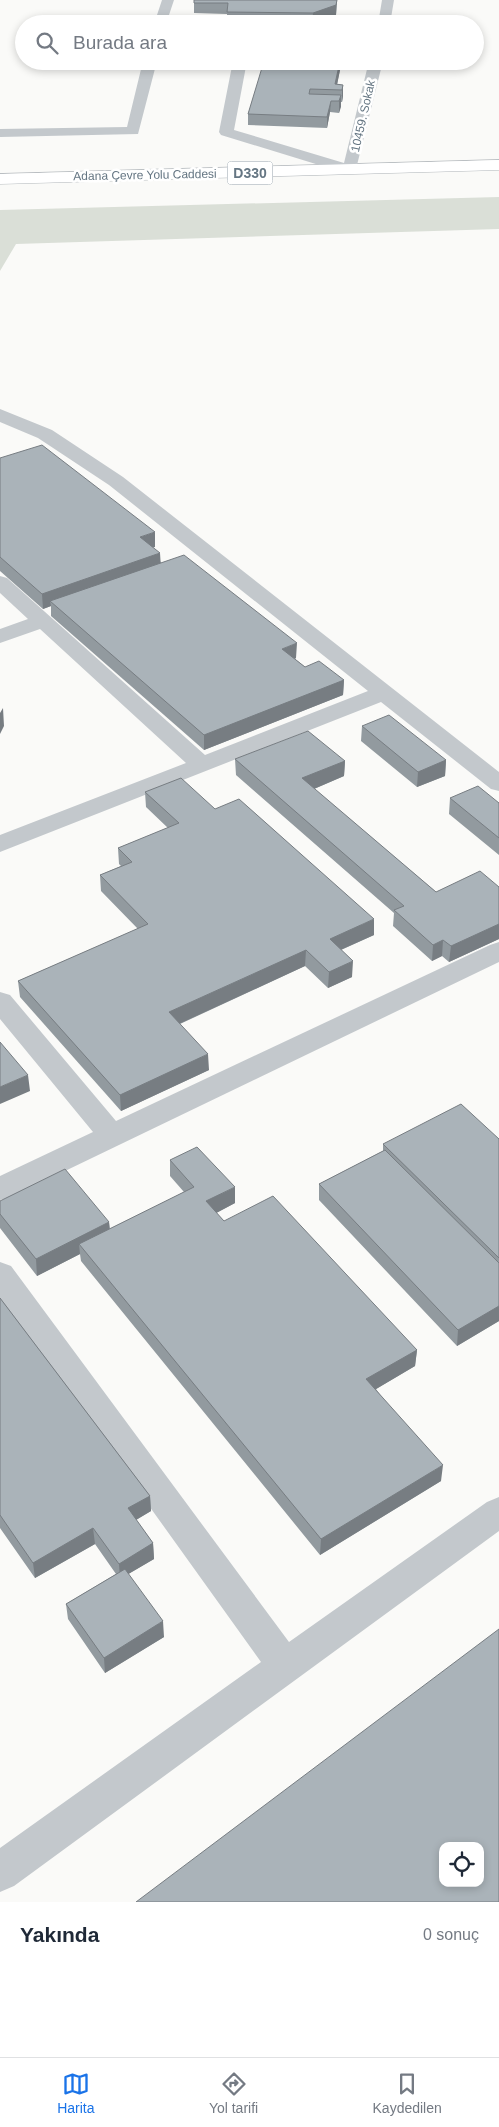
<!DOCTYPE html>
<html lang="tr">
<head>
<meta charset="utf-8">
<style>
	:root { --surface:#fff; --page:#f2f2f3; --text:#1f2937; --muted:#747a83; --line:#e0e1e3; --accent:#1a73e8 }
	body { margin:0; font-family:Arial,sans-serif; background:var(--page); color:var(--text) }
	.controls { position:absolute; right:15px; bottom:15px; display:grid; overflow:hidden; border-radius:10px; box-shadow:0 2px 8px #0003 }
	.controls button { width:45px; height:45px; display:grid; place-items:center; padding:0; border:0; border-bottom:1px solid var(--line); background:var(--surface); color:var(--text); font:25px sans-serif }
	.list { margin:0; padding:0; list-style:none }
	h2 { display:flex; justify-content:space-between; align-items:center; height:65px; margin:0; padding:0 20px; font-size:21px }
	h2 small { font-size:16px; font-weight:400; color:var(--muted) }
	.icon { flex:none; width:28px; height:28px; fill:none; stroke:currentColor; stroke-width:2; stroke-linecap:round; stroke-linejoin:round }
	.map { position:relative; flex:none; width:499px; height:1902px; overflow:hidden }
	.search { position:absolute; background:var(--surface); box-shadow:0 2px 8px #0003; left:15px; right:15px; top:15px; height:55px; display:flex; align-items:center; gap:12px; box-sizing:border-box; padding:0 18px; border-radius:28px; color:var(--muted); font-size:19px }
	.sheet { height:155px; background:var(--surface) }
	nav { display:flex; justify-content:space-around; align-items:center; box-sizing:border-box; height:70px; border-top:1px solid var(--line); background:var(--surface); font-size:14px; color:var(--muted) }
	nav a { display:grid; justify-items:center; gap:2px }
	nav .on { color:var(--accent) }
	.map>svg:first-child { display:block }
	.green { fill:#dadfd7 }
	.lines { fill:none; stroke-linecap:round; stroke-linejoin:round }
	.highway-casing { stroke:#b4b9bd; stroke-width:1 }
	.street { fill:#c3c8cc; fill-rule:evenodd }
	.highway { fill:#fff; fill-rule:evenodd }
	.wall { fill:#929a9f }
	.shaded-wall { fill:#777d82 }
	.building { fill:#aab3b9; stroke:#777d82; fill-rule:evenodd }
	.labels { text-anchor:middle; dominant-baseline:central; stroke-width:5; stroke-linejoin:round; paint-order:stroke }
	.far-street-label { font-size:12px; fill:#657683; stroke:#fff }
	.shield { fill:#fff; stroke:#939fa8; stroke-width:1 }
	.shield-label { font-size:14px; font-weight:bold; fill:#657683 }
</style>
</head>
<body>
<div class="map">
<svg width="499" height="1902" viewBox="0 0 499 1902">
	<rect width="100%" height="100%" fill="#fafaf8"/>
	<path class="green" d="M499,197V229L16,244L0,271V210Z"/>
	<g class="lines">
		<defs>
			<path id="highway" d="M499,160V170L0,184V174Z"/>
		</defs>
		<use href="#highway" class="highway-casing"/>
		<path class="street" d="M162,0H174L166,24H154Z
			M382,0H394L390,24H378Z
			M143,61H157L138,134L0,137V129L127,127Z
			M233,61H247L234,130L344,163L369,61H383L355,173H345L221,135L219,132Z
			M0,409L52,430L123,477L499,772V791L491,789L381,702L0,852V835L186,763L40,629L0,643V629L28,619L0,593V576L7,578L205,755L368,691L109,485L38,438L0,422Z
			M499,942V962L11,1197L0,1200V1176L93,1132L0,1019V992L10,995L116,1121L490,945Z
			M0,1262L11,1266L289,1642L487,1502L499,1497V1531L14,1886L0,1892V1848L261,1662L0,1298Z"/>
		<use href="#highway" class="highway"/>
	</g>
	<path class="wall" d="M194,0H337L336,15L312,24L227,22V14L194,13Z
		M263,61H340V70L337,84L343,85V96L342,102H341L339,113L330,112L327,128L248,125V114L263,67Z
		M0,458L155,547H153L161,563L296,658L295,659L305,667L344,680L343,695L204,750L51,616V606L43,609L0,571Z
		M362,726L446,760L445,776L417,787L361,741Z
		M235,759L345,761L344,776L314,789L436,892L499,887V939L449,962L442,956L432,961L393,926L394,913L236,775Z
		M145,792L215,809L374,935L341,950L352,977L328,988L305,966L180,1024L209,1070L121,1111L20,997L18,981L138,929L101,891L100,875L121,866L119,864L118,848L168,828L146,807Z
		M450,798L499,803V855L449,814Z
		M499,1139V1321L457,1346L319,1200V1184L383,1151V1144Z
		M170,1160L235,1203L216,1213L224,1221L417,1350L415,1366L376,1389L441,1481L320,1555L81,1261L80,1254L37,1276L0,1228V1201L109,1222L110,1229L184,1192L170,1176Z
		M0,1298L150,1496L151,1511L136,1520L153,1543L154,1559L128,1574L164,1637L105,1673L68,1619L66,1604L116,1574L95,1544L35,1578L0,1528Z"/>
	<path class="shaded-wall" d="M337,0L336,15L312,24L313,13Z
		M340,61V70L336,90L335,84Z
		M343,85V96L342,102V90Z
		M341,95V107L339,113V101Z
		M331,101L330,112L327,128V117Z
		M155,532V547L141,551L140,537Z
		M160,553L161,568L50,601L51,606L43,609L42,594Z
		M297,643L296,658L282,664V649Z
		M344,680L343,695L204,750V735Z
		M3,708L4,726L0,734V713Z
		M446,760L445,776L417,787L418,772Z
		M345,761L344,776L302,794V778Z
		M374,919V935L329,955L330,939Z
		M499,924V939L449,962L451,946Z
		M443,940L442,956L432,961L433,945Z
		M306,950L305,966L170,1028L169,1012Z
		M353,961L352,977L328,988L329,972Z
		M208,1054L209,1070L121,1111L120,1095Z
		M28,1075L30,1091L0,1104V1087Z
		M235,1187V1203L207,1218L206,1201Z
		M109,1222L110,1239L79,1244L80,1254L37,1276L36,1259Z
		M499,1306V1321L457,1346L458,1330Z
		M417,1350L415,1366L366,1395V1379Z
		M443,1465L441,1481L320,1555L321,1539Z
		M150,1496L151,1511L129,1524L128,1508Z
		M93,1528L95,1544L35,1578L33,1563Z
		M153,1543L154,1559L120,1579L119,1564Z
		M163,1621L164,1637L105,1673L104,1658Z"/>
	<path class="building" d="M194,0H337L336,5L313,13L227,12L228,3H194Z
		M264,61H340L335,84L343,85L342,90L310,89L309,94L341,95L339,101H331L327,117L248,114Z
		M42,445L155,532L140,537L160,553L42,594L0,557V458Z
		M184,555L297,643L282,649L305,667L319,661L344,680L204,735L50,601Z
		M389,715L446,760L418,772L362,726Z
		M308,731L345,761L302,778L436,892L480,871L499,887V924L451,946L443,940L433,945L394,910L404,906L235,759Z
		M181,778L215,809L239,799L374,919L330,939L353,961L329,972L306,950L169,1012L208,1054L120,1095L18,981L148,924L100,875L132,862L118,848L179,823L145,792Z
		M478,786L499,803V838L450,798Z
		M0,1042L28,1075L0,1087Z
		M461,1104L499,1139V1258L383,1144Z
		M197,1147L235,1187L206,1201L224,1221L273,1196L417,1350L366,1379L443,1465L321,1539L79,1244L194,1187L170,1160Z
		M385,1150L499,1263V1306L458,1330L319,1184Z
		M65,1169L109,1222L36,1259L0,1214V1201Z
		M0,1298L150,1496L128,1508L153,1543L119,1564L93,1528L33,1563L0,1515Z
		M125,1569L163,1621L104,1658L66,1604Z
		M499,1629V1902H136ZM443,1846H480V1883H443Z"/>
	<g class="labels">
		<g class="far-street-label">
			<text transform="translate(363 116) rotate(-77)">10459. Sokak</text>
			<text transform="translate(145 175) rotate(-1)">Adana Çevre Yolu Caddesi</text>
		</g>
		<rect class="shield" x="227.5" y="161.5" width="45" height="23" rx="4"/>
		<g class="shield-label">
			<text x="250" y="173">D330</text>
		</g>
	</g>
</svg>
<div class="controls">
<button><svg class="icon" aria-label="locate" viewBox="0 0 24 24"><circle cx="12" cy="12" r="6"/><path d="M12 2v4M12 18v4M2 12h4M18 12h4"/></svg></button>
</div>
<div class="search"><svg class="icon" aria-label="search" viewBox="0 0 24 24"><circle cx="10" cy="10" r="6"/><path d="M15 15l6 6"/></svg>Burada ara</div>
</div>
<section class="sheet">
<h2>Yakında<small>0 sonuç</small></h2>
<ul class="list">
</ul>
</section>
<nav>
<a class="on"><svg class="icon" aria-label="map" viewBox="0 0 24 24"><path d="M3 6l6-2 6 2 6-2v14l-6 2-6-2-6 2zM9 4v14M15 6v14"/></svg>Harita</a>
<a><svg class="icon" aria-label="directions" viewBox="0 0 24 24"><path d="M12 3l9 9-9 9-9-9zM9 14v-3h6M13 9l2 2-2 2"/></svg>Yol tarifi</a>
<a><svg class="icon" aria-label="saved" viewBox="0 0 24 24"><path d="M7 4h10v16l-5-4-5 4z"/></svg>Kaydedilen</a>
</nav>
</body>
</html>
